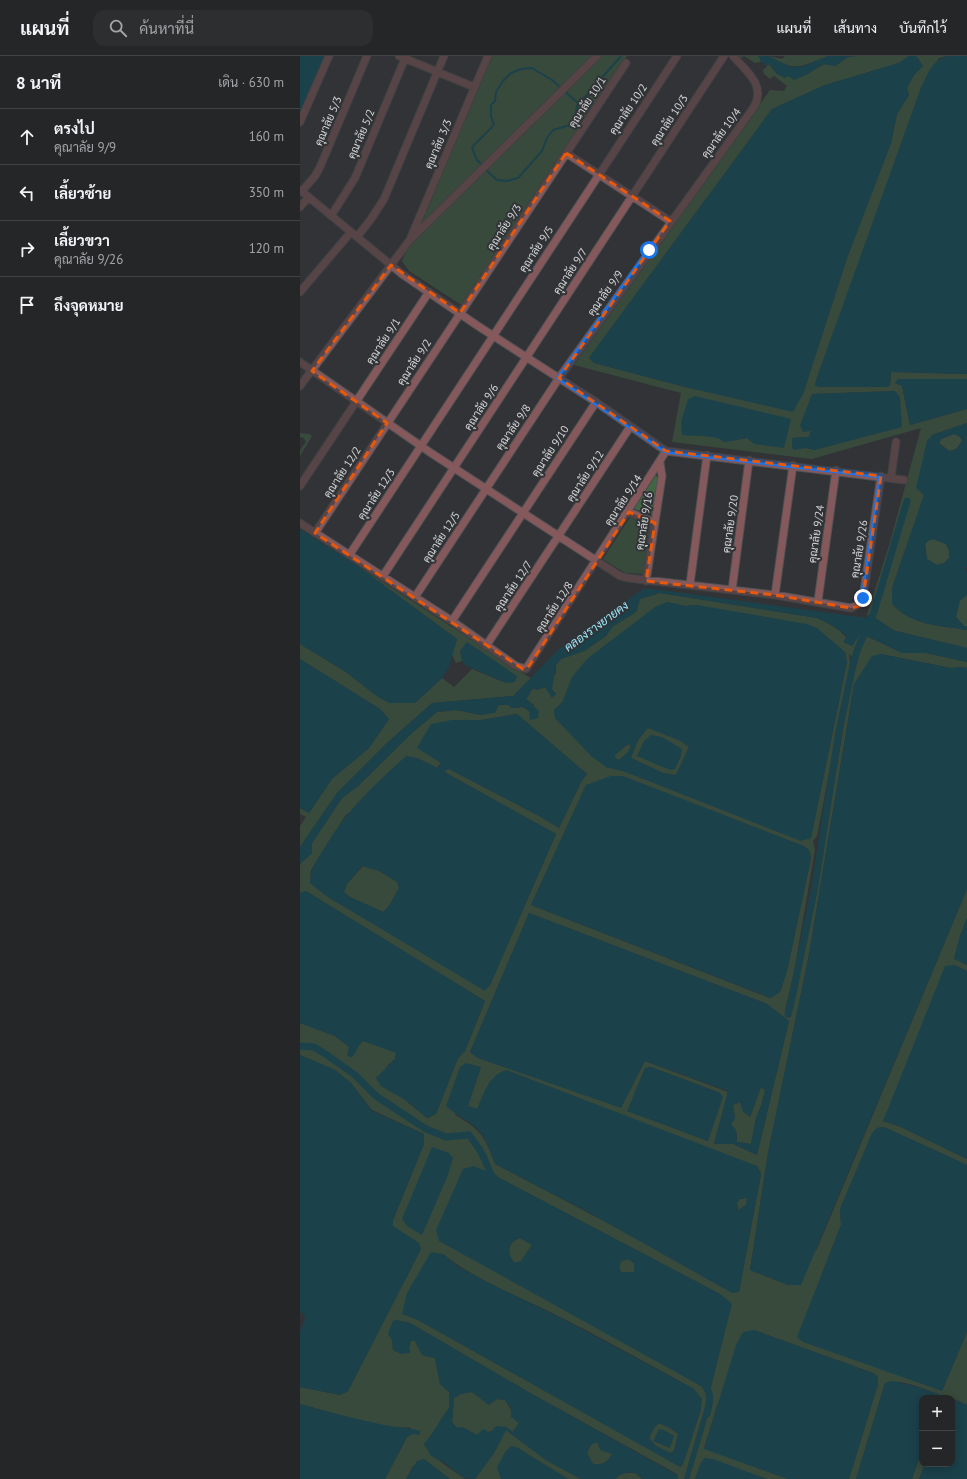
<!DOCTYPE html>
<html lang="th">
<head>
<meta charset="utf-8">
<style>
	:root { --surface:#252628; --page:#2d2e30; --text:#f1f3f6; --muted:#a3a5a8; --line:#424345 }
	body { margin:0; font-family:"PT Sans",Sarabun,sans-serif; background:var(--page); color:var(--text) }
	.controls { position:absolute; right:12px; bottom:12px; display:grid; overflow:hidden; border-radius:8px; box-shadow:0 2px 10px #0003 }
	.controls button { width:36px; height:36px; display:grid; place-items:center; padding:0; border:0; border-bottom:1px solid var(--line); background:var(--surface); color:var(--text); font:20px sans-serif }
	.stop { position:absolute; width:12px; height:12px; margin:-9px; border:3px solid #1a73e8; border-radius:50%; background:#fff }
	.stop.end { background:#1a73e8; border-color:#fff; box-shadow:0 1px 4px #0008 }
	.list { margin:0; padding:0; list-style:none }
	h2 { display:flex; justify-content:space-between; align-items:center; height:52px; margin:0; padding:0 16px; font-size:17px }
	h2 small { font-size:13px; font-weight:400; color:var(--muted) }
	.list li { display:grid; grid-template-columns:26px 1fr auto; gap:12px; align-items:center; box-sizing:border-box; height:56px; padding:0 16px; border-top:1px solid var(--line) }
	.list b { display:block; font-size:15px; white-space:nowrap }
	.list p { margin:0; font-size:13px; white-space:nowrap; color:var(--muted) }
	.list em { font-size:13px; font-style:normal; color:var(--muted) }
	.icon { flex:none; width:22px; height:22px; fill:none; stroke:currentColor; stroke-width:2; stroke-linecap:round; stroke-linejoin:round }
	.map { position:relative; flex:none; width:667px; height:1423px; overflow:hidden }
	header { display:flex; align-items:center; gap:24px; box-sizing:border-box; height:56px; padding:0 20px; background:var(--surface); border-bottom:1px solid var(--line) }
	header strong { font-size:19px }
	nav { display:flex; gap:22px; margin-inline-start:auto; font-size:14px }
	.search { width:280px; height:36px; background:var(--page); display:flex; align-items:center; gap:10px; box-sizing:border-box; padding:0 14px; border-radius:12px; color:var(--muted); font-size:15px }
	main { display:flex }
	aside { flex:1; background:var(--surface) }
	.map>svg:first-child { display:block }
	.green { fill:#416643; fill-rule:evenodd }
	.forest { fill:#476d49 }
	.water { fill:#015363; fill-rule:evenodd }
	.lines { fill:none; stroke-linecap:round; stroke-linejoin:round }
	.stream { stroke:#015363; stroke-width:2 }
	.canal { stroke:#015363; stroke-width:7 }
	.minor-casing { stroke:#4f5153; stroke-width:9 }
	.minor { stroke:#85595b; stroke-width:7 }
	.route { stroke:#1a73e8; stroke-width:5 }
	.marked { fill:none; stroke:#e8590c; stroke-width:3; stroke-dasharray:8 5; stroke-linejoin:round }
	.labels { text-anchor:middle; dominant-baseline:central; stroke-width:4; stroke-linejoin:round; paint-order:stroke }
	.street-label { font-size:11px; fill:#d6d8d9; stroke:#313336 }
	.water-label { font-size:12px; font-style:italic; fill:#9ae8fc; stroke:#313336 }
</style>
</head>
<body>
<header>
<strong>แผนที่</strong>
<div class="search"><svg class="icon" aria-label="search" viewBox="0 0 24 24"><circle cx="10" cy="10" r="6"/><path d="M15 15l6 6"/></svg>ค้นหาที่นี่</div>
<nav><a>แผนที่</a><a>เส้นทาง</a><a>บันทึกไว้</a></nav>
</header>
<main>
<aside>
<h2>8 นาที<small>เดิน · 630 m</small></h2>
<ul class="list">
<li><svg class="icon" aria-label="ahead" viewBox="0 0 24 24"><path d="M12 20V5M6 11l6-6 6 6"/></svg><div><b>ตรงไป</b><p>คุณาลัย 9/9</p></div><em>160 m</em></li>
<li><svg class="icon" aria-label="left" viewBox="0 0 24 24"><path d="M17 20v-9H6M10 6l-5 5 5 5"/></svg><div><b>เลี้ยวซ้าย</b></div><em>350 m</em></li>
<li><svg class="icon" aria-label="right" viewBox="0 0 24 24"><path d="M7 20v-9h11M14 6l5 5-5 5"/></svg><div><b>เลี้ยวขวา</b><p>คุณาลัย 9/26</p></div><em>120 m</em></li>
<li><svg class="icon" aria-label="arrive" viewBox="0 0 24 24"><path d="M6 21V4h12l-3 4 3 4H6"/></svg><div><b>ถึงจุดหมาย</b></div></li>
</ul>
</aside>
<div class="map">
<svg width="667" height="1423" viewBox="0 0 667 1423">
	<rect width="100%" height="100%" fill="#313336"/>
	<path class="green" d="M192,0H327L163,250L109,215L102,205Z
		M439,0H459L461,6L455,7L444,0L441,2Z
		M468,0L482,3L485,0H528C501,11 495,16 468,0Z
		M556,0H609L599,7L525,29L472,53L289,302L294,307L389,332L503,338L547,202L591,87L597,58L609,39L607,32L614,19L623,10L616,0H648L639,2L621,32L515,329L519,331H587L590,329L591,316L667,318V323H606L595,327L602,330L610,369L667,353V367L632,379L624,439L592,532V548C613,570 638,569 667,574V592L596,575C585,570 579,562 567,559L590,486L621,372L512,403L372,386L381,337L274,309L470,34L484,35L487,30L474,20L470,23L464,18L463,14L469,8L477,18C498,21 505,20 524,8L535,10L548,1ZM595,335L515,394L506,392L492,391L493,382L509,381L511,374L512,338ZM491,363L447,382L425,386L418,381Z
		M0,377L9,378L12,380L0,400V394L6,386L4,382L0,381Z
		M356,419L359,425L353,459L334,453Z
		M331,460L351,468L345,518L325,517L303,503Z
		M55,508L232,623L213,640L132,647L86,688L37,737L0,791V770L6,761L0,758V752L9,757L32,723L69,692L89,663L80,653L0,603V588L46,616L78,641L90,647H115L142,622L154,631L172,613L206,627L176,593L167,587L160,595L162,605L156,607L152,599L157,583Z
		M360,537L517,562C532,569 544,575 552,590L560,577L602,597H626L667,606V612L663,611L651,612L581,598L554,628L509,898L468,1097L450,1214L488,1229L517,1193L667,833V862L660,880L654,902L667,909V915L654,909L583,1065L601,1071L667,1103V1109L584,1071L577,1072L572,1078L540,1153L541,1169L521,1220L642,1335L667,1276V1349L652,1342H638V1338C623,1333 601,1322 585,1327L556,1423H549L578,1328V1321L573,1317L454,1274L417,1350L404,1392L488,1423H467L405,1402L401,1407L395,1423H389L411,1349L406,1348L384,1423H378L377,1418L232,1338L110,1267L96,1264L92,1284L93,1294L110,1297L109,1291L111,1285H115L122,1299L135,1302L140,1328L149,1336V1352C140,1364 134,1377 124,1388C131,1402 152,1413 165,1423H150L124,1403L113,1410L106,1423H85L107,1381L112,1378L110,1371C89,1375 23,1354 0,1348V1331L40,1339L48,1335L121,1193L118,1187L93,1170V1164L124,1088V1078L72,1054L51,1027L35,1014L0,999V967L35,980L49,991L58,990L63,985L90,993L96,997L95,1003L87,1010L81,1030L104,1043L127,1062L136,1058L158,1002L165,995L185,945L6,835L0,837V808L12,797V787L42,742L58,730L113,676L137,656L156,654L181,659L199,649H208L212,652L223,651L229,655L234,649L226,643L233,632L237,634L245,631L252,641V623L256,617V609L261,603L284,595L306,580L312,571L336,556L340,543ZM367,546L385,550L397,549L545,596L547,606L511,782L323,715L306,711L254,654ZM549,598L558,605L553,615L521,806L490,961L485,955L494,916L515,794L513,785L517,780L550,607ZM217,658L287,718L281,726L259,772L241,761L149,713L145,714L146,717L256,778L190,929L185,934L28,841L10,827L11,814L45,760L117,702L137,712L141,707L152,664H181ZM286,729L509,794L511,802L487,915L480,936L470,942L231,849ZM229,857L467,948L489,965L457,1099L433,1088H414L428,1036L345,1005L321,1051L178,1002L170,996ZM181,1011L168,1050L177,1053L191,1024L457,1110L461,1118L439,1236L195,1108C185,1080 180,1073 155,1059ZM351,1011L420,1037L408,1085L328,1055L345,1012ZM188,1116L420,1238L431,1247L410,1335L136,1174ZM143,1198C178,1226 221,1241 260,1261C306,1284 350,1309 394,1333L401,1353L384,1405L381,1411L118,1264L103,1258Z
		M348,671L381,685L389,691L376,719L363,717L331,702L338,684Z
		M328,688L331,690L329,696L319,704L315,702V699Z
		M63,810L79,815L97,826L99,832L89,850L83,856L50,841L44,836L47,828Z
		M461,1031L465,1034L462,1047L456,1062L451,1088L437,1086V1078L431,1068L435,1062L433,1049L440,1046L450,1061Z
		M448,1142L446,1149L438,1154L437,1147L440,1143Z
		M220,1182L232,1189L221,1205L215,1207C206,1199 207,1186 220,1182Z
		M328,1203L334,1207V1216H321L319,1211L321,1205Z
		M172,1336L189,1349L197,1343L205,1344L219,1367L212,1377L206,1371L177,1379L157,1372L152,1366L154,1342L161,1338Z
		M359,1367L370,1372L378,1378L374,1395L370,1397L356,1390L349,1382L354,1372Z
		M206,1374C232,1394 252,1408 281,1423H268L216,1391L200,1420L201,1423H175L194,1397Z
		M297,1386L312,1398C307,1407 303,1409 293,1408L287,1397L291,1388Z
		M622,1394V1408H625L619,1423H612Z
		M327,1417H335L342,1423H315L319,1419Z"/>
	<path class="forest" d="M654,378L659,380L662,384C659,391 656,394 649,395L639,387L641,383Z
		M633,483L646,488L649,495V502L644,507L637,509L627,503L625,488L628,485Z
		M665,539H667V570L665,571L656,561L659,545Z"/>
	<path class="water" d="M0,0H25L0,58Z
		M459,0H468L491,11L504,10L528,0H556L548,1L535,10L523,8L508,18L494,24L488,20L485,22L477,18L470,8L467,10L461,6Z
		M609,0H616L623,10L614,19L607,32L609,39L597,58L591,87L547,202L503,338L493,356L389,332L294,307L289,302L472,53L525,29L599,7Z
		M648,0H667V318L591,316L590,329L587,331H519L515,329L517,321L621,32C628,17 632,4 648,0Z
		M598,323H667V353L610,369L602,330L595,327Z
		M595,335L600,341L602,371L515,394L506,392L494,394L492,391V382L509,381L511,375L503,376L500,369L512,338Z
		M395,340L491,363L484,392L454,388L447,382L425,386C414,378 396,381 382,379L381,366L388,343Z
		M667,367V511H665L667,516V539L660,545L656,561L665,571L667,570V574C638,569 613,570 592,548V532L624,439L616,432L627,385L632,379ZM654,378L659,380L662,384C659,391 656,395 649,395L639,388L641,383ZM633,483L646,488L649,495V502L644,507L637,509L627,503L625,488L628,485Z
		M0,473L55,508L157,583L149,611L142,622L115,647H90L78,641L46,616L0,588Z
		M343,533H354L566,562L567,559C579,562 585,570 596,575L667,592V606L626,597H602L561,577L552,590L543,586L547,580L532,569L517,562L360,537L340,543L336,556L312,571L306,580L284,595L261,603L256,609L252,633L256,638L252,642L245,631L237,634L233,632L226,643L239,655L238,662L230,664L229,655L223,651L212,652L208,649H199L195,657L181,659L156,654L137,656L113,676L58,730L42,742L12,787V797L0,808V791L37,737L86,688L132,647L213,640L258,594Z
		M367,546L385,550L397,549L507,568L517,572L545,596L547,606L511,782L501,785L323,715L306,711L291,700L255,662L254,654L262,647L272,621L287,603L355,551ZM348,672L381,685L389,691L376,719L363,717L331,702L338,684ZM328,688L331,690L328,696L319,704L315,702V699Z
		M167,586L217,620L215,626L206,627L165,609L162,605L160,595Z
		M581,598L651,612L663,611L667,612V833L501,1229H488L450,1214L468,1097L509,898L554,628L572,600Z
		M0,603L80,653L89,663L69,692L32,723L9,757L0,752Z
		M217,658L287,718L281,726L259,772L241,761L149,713L145,714L146,717L256,778L190,929L185,935L28,841L10,827C11,811 17,804 25,791C47,754 74,729 106,700L117,702L138,712L141,707L117,692L131,668L152,664H181ZM62,810L79,815L97,826L99,832L89,850L83,856L50,841L44,836L47,828Z
		M351,679L362,681L382,693L381,700L375,713L370,714L337,700L344,685Z
		M311,720H323L504,790L509,794L511,802L487,915L480,936L471,942L231,849L286,729Z
		M6,835L185,945L165,995L158,1002L136,1058L127,1062L104,1043L81,1030L76,1022L95,1003L96,997L63,985C57,990 57,997 51,1002L47,999L49,991L35,980L0,967V837Z
		M229,857L467,948L489,965L457,1099L433,1088H414L428,1035L345,1005L321,1052L178,1002L170,996ZM461,1031L465,1034L462,1047L456,1062L451,1088L437,1086L436,1074L431,1068L435,1062L433,1049L440,1046L443,1056L450,1061Z
		M667,862V909L654,903L660,880Z
		M654,909L667,915V1103L601,1071L583,1065L645,910Z
		M0,999L35,1014L51,1027L72,1055L124,1078V1088L93,1164V1170L119,1187L121,1193L48,1335L40,1339L0,1331V1275L5,1264L4,1258L0,1256Z
		M166,1007L181,1011L168,1050L177,1053C184,1038 189,1018 207,1014L457,1110L461,1118L439,1236L432,1237L286,1155L195,1108C190,1095 186,1079 174,1070C165,1062 155,1059 146,1050L160,1011ZM447,1142L446,1149L438,1154L437,1147L440,1143Z
		M351,1011L420,1037L423,1041L408,1085L327,1055L345,1012Z
		M584,1071L667,1109V1276L642,1335L503,1286L497,1281L541,1169L540,1153L572,1077L577,1072Z
		M132,1091L149,1097L153,1102L148,1119L122,1179L107,1170L102,1163Z
		M174,1110L188,1116L420,1238L432,1248L410,1335L139,1185L136,1174L163,1113ZM220,1182L232,1189L221,1205L215,1207C206,1199 207,1186 220,1182ZM328,1203L334,1207V1216H321L319,1211L321,1205Z
		M131,1196L143,1198L157,1210L187,1226L261,1262L394,1333L402,1343L401,1353L384,1405L380,1411L118,1264L102,1258L107,1237ZM359,1367L370,1372L378,1378L374,1395L370,1397L356,1390L349,1382L354,1372Z
		M96,1264L110,1267L232,1338L377,1419L378,1423H342C336,1413 322,1416 315,1423H281L247,1405L206,1374L194,1397L175,1423L164,1422L145,1407L131,1400L124,1388C134,1377 140,1364 149,1352V1336L140,1328L135,1302L122,1299L115,1285H110L109,1291L110,1297L101,1298L93,1294L92,1284L88,1278L93,1265ZM172,1336L189,1349L197,1343L205,1344L211,1352V1361L219,1367L213,1376L206,1371L196,1370L190,1377L183,1373L177,1379L163,1371L157,1372L152,1366L154,1342L161,1338ZM297,1386L300,1394L312,1398C307,1407 303,1409 293,1408L287,1397L291,1389Z
		M454,1274L573,1317L578,1321V1328L549,1423H488L404,1393L436,1289L443,1276Z
		M591,1325L611,1329L639,1338L638,1342H622V1394L612,1423H556L585,1327Z
		M652,1343L667,1349V1423H619L625,1408H652Z
		M0,1348C28,1356 56,1363 84,1369C96,1372 108,1371 120,1375V1379L112,1378L107,1381L85,1423H0Z
		M406,1348L411,1349L389,1423H384Z
		M359,1373L364,1374L374,1380L370,1392L353,1385Z
		M211,1390L216,1391L268,1423H201L197,1412L205,1396Z
		M405,1402L413,1403L467,1423H395L401,1407Z
		M124,1403L150,1423H106L117,1405Z"/>
	<g class="lines">
		<path class="stream" d="M182,109L177,104L172,92C178,83 187,78 194,68L191,61V49L195,45L196,36L203,25L211,17L221,13L232,12L252,24L279,48
			M185,113L197,124L207,125L218,122L242,95L247,82L253,74L270,69L275,62L277,50L321,0"/>
		<path class="canal" d="M488,958L491,947L515,830L539,675L553,609L558,592L574,556L607,445
			M0,990L14,991L27,999L55,1019L76,1040L126,1073L146,1081L169,1079C175,1087 180,1093 184,1102C188,1109 188,1116 194,1122
			M404,1328C412,1338 410,1346 407,1358"/>
		<defs>
			<path id="minor" d="M99,0L174,31
				M0,66L29,0
				M266,97L370,165
				M0,134L102,218L178,270L296,346L366,395L604,424
				M2,135L15,120L20,111L67,0
				M0,151L9,141
				M31,160L55,122L106,0
				M57,181L71,163L84,143L144,0
				M111,181L188,0
				M0,236L51,176
				M0,306L131,397L320,520L328,522L475,539L551,552L562,547L563,542L581,420
				M0,330L109,185L297,0
				M591,422L596,386
				M0,430L129,236
				M329,456L355,467
				M0,467L152,565L216,610L226,613L366,395
				M15,477L326,7
				M50,498L377,0
				M83,520L424,0
				M346,525L362,420L360,407
				M390,528L407,399
				M432,534L449,404
				M475,539L493,409
				M115,541L259,322L454,51C466,29 447,16 433,0
				M518,545L536,414
				M152,565L296,346
				M186,590L330,371"/>
		</defs>
		<use href="#minor" class="minor-casing"/>
		<use href="#minor" class="minor"/>
	</g>
	<g class="lines">
		<path class="route" d="M349,194L259,322L366,395L581,420L563,542"/>
	</g>
	<path d="M0 0H667V1423H0ZM266,97L370,165L259,322L366,395L581,420L563,542L559,550L551,552L475,539L346,525L355,467L329,456L229,610L223,613L15,477L87,367L12,315L91,209L160,257Z" fill="#313336" fill-opacity=".55" fill-rule="evenodd"/>
	<path class="marked" d="M266,97L370,165L259,322L366,395L581,420L563,542L559,550L551,552L475,539L346,525L355,467L329,456L229,610L223,613L15,477L87,367L12,315L91,209L160,257Z"/>
	<g class="labels">
		<g class="street-label">
			<text transform="translate(287 46) rotate(-57)">คุณาลัย 10/1</text>
			<text transform="translate(328 53) rotate(-56)">คุณาลัย 10/2</text>
			<text transform="translate(369 64) rotate(-57)">คุณาลัย 10/3</text>
			<text transform="translate(28 65) rotate(-67)">คุณาลัย 5/3</text>
			<text transform="translate(421 77) rotate(-54)">คุณาลัย 10/4</text>
			<text transform="translate(61 78) rotate(-67)">คุณาลัย 5/2</text>
			<text transform="translate(138 88) rotate(-67)">คุณาลัย 3/3</text>
			<text transform="translate(204 171) rotate(-57)">คุณาลัย 9/3</text>
			<text transform="translate(236 193) rotate(-57)">คุณาลัย 9/5</text>
			<text transform="translate(270 215) rotate(-57)">คุณาลัย 9/7</text>
			<text transform="translate(305 237) rotate(-55)">คุณาลัย 9/9</text>
			<text transform="translate(83 285) rotate(-57)">คุณาลัย 9/1</text>
			<text transform="translate(114 306) rotate(-57)">คุณาลัย 9/2</text>
			<text transform="translate(181 351) rotate(-57)">คุณาลัย 9/6</text>
			<text transform="translate(213 371) rotate(-56)">คุณาลัย 9/8</text>
			<text transform="translate(250 395) rotate(-57)">คุณาลัย 9/10</text>
			<text transform="translate(42 416) rotate(-57)">คุณาลัย 12/2</text>
			<text transform="translate(285 420) rotate(-57)">คุณาลัย 9/12</text>
			<text transform="translate(76 438) rotate(-57)">คุณาลัย 12/3</text>
			<text transform="translate(323 444) rotate(-57)">คุณาลัย 9/14</text>
			<text transform="translate(344 465) rotate(-81)">คุณาลัย 9/16</text>
			<text transform="translate(430 468) rotate(-82)">คุณาลัย 9/20</text>
			<text transform="translate(516 478) rotate(-82)">คุณาลัย 9/24</text>
			<text transform="translate(141 481) rotate(-57)">คุณาลัย 12/5</text>
			<text transform="translate(559 493) rotate(-81)">คุณาลัย 9/26</text>
			<text transform="translate(213 530) rotate(-56)">คุณาลัย 12/7</text>
			<text transform="translate(254 551) rotate(-57)">คุณาลัย 12/8</text>
		</g>
		<g class="water-label">
			<text transform="translate(296 570) rotate(-36)">คลองรางยายคง</text>
		</g>
	</g>
</svg>
<div class="controls">
<button>+</button>
<button>−</button>
</div>
<div class="stop" style="left:349px;top:194px"></div>
<div class="stop end" style="left:563px;top:542px"></div>
</div>
</main>
</body>
</html>
